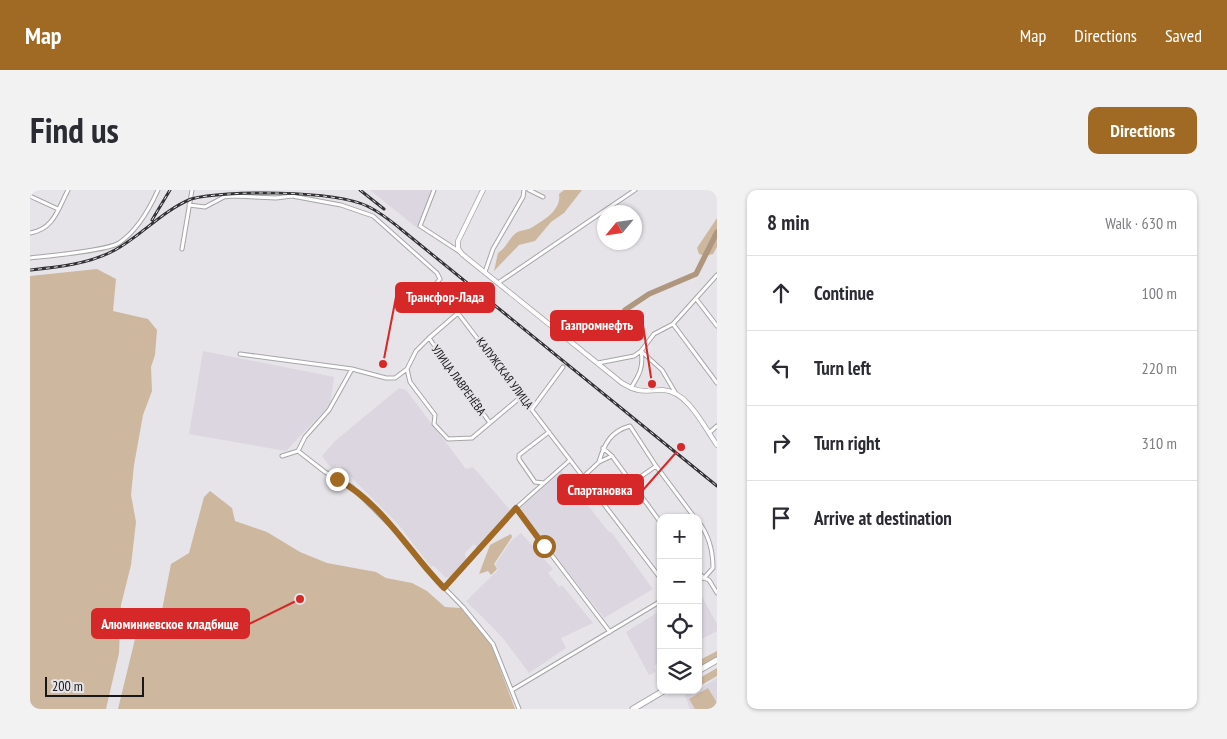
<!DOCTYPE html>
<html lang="en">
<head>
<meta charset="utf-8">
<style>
	:root { --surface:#fff; --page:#f2f2f3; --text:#2b2b33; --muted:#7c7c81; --line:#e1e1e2; --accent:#a06a24 }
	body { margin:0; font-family:"PT Sans Narrow",sans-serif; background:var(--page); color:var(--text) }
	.controls { position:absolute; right:15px; bottom:15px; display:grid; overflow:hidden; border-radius:10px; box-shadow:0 1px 4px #0004 }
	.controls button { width:45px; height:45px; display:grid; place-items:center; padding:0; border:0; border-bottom:1px solid var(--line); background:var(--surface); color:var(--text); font:25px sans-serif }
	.compass { position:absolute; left:567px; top:15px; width:45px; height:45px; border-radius:50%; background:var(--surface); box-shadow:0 1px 4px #0004; rotate:241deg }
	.scale { position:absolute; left:15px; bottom:12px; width:99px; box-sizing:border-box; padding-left:5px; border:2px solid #181719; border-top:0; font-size:14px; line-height:18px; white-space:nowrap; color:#181719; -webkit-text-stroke:4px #e6e4e8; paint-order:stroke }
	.stop { position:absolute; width:15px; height:15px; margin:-11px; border:4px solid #a06a24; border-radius:50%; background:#fff }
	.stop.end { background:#a06a24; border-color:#fff; box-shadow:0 1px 5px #0008 }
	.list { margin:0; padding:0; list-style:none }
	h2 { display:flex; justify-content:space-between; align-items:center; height:65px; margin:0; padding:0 20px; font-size:21px }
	h2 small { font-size:16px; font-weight:400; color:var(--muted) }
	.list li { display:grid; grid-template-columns:32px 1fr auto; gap:15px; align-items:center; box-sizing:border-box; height:75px; padding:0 20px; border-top:1px solid var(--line) }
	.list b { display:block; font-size:19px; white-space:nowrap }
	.list em { font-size:16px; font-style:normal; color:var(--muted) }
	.icon { flex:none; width:28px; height:28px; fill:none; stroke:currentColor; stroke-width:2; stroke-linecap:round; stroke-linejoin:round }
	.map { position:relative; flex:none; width:687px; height:519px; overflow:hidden; border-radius:10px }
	header { display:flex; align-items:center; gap:30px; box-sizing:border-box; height:70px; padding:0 25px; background:var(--accent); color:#fff }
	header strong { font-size:24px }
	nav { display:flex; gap:28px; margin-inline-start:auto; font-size:18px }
	.intro { display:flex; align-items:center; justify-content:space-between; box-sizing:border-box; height:120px; padding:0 30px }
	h1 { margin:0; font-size:35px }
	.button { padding:12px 22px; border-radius:10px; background:var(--accent); color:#fff; font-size:18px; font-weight:700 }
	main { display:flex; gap:30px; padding:0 30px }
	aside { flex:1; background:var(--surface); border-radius:10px; box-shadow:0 1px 4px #0004 }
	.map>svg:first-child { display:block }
	.built { fill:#dbd6e0 }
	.green { fill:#cdb79f }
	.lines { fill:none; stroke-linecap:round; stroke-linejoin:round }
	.river { stroke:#ae977e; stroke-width:5.5 }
	.minor-casing { stroke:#a6a5a8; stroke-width:5 }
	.tertiary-casing { stroke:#a6a5a8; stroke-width:5.5 }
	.trunk-casing { stroke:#a6a5a8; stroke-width:7 }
	.minor { stroke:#fff; stroke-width:3 }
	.tertiary { stroke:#fff; stroke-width:4 }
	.trunk { stroke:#fff; stroke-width:5 }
	.rail-casing { stroke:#323133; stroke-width:3 }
	.rail { stroke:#e6e4e8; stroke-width:1; stroke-dasharray:4; stroke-linecap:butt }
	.route { stroke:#a06a24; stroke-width:6 }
	.labels { text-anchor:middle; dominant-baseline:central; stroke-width:5; stroke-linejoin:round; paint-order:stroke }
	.street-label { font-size:12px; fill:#181719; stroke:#e6e4e8 }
	.leader { fill:none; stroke:#d62828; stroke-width:2 }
	.callout-dot { fill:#d62828; stroke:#e6e4e8; stroke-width:2 }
	.callout { fill:#d62828; stroke:#d62828; stroke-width:2 }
	.callout-label { font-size:14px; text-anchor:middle; font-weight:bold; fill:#fff }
</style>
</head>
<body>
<header>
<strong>Map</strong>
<nav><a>Map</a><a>Directions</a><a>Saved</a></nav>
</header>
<div class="intro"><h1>Find us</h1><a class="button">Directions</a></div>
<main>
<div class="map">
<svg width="687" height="519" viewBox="0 0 687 519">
	<rect width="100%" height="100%" fill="#e6e4e8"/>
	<path class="built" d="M340,0H403L387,38Z
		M173,161L304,187L300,215L256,261L159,244Z
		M369,198L376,200L436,279L443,277L480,320L447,357L444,354L435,363L436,369L421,386L416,388L404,376L401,377L368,334L309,275L301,278L292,266L305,251Z
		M531,281L578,341L582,343L623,399L574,428L489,319Z
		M491,343L523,379L518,383L529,397L532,395L563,433L531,448L536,458L499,483L472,447L436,411L468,380L465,375L481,351Z
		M670,403L687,434V441L668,451V404Z
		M631,420V472L624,476L626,482L619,485L596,442Z
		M687,488V519H660L655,505L668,500Z"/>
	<path class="green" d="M534,0H552L534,23L521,32L505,51L489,55L464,81L468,63C477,57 479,48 486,43C490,40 497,40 501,38C513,31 532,20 529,4Z
		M687,28V57L683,64L675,66L669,64L667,58Z
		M67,79L86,89L83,121L118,129L127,140L125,165L121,177L122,201L113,225L104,275L101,305L106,332L101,375L91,415L89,463L76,519H0V86Z
		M180,301L202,318L205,331L237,342L270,362L297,373L346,382L356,388L382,393L397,401L415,417L431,418L460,452L485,519H88L105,449L131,425L141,374L159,363L174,307Z
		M481,344L482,347L464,374L467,379L461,385L458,381L449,384L460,355Z
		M687,461V468L668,478V471Z
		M687,478V486L668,497V489Z
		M678,498L687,513V519H665L659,509Z"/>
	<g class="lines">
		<path class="river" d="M595,120L619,104L666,84L687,42"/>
		<defs>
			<path id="minor" d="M404,0L390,36L430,62
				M499,0L513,7
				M0,6L28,19
				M159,15L175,17L194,7L203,6L246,8L262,6L311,15L343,26L407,83L410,89L405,95
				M0,43C24,39 28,19 38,0
				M152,59L162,0
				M0,68C18,66 76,61 89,53C107,41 119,20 128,0
				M455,82L463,59L493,7L494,0
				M468,93L605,0
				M408,97L631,389
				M667,110L687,136
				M643,134L687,193
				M399,148L460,233
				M210,164L322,179L356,188H365L377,179L386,161L399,148L428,123
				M568,173L604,166L611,161L632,180L645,202
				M377,179L380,192L405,225L404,234L418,249L442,248L492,206
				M601,198C609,185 614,177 611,161L624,144L643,134L687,85
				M502,219L533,177
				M679,243L687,236
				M573,258L582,266
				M268,261L295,282L322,297L366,341L396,379L433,417L463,454L489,519
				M252,266L268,261L275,247L299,220L322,179
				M569,272C574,254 581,241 600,236L626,276L665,328
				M553,287L569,272L582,266L631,333
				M514,293L505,292L489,269V265L519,242
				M573,313L626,276
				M486,318L580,442
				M668,331C679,345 683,361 683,378L674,388L668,382
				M668,389L674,388L679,390L687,403
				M414,398L486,318L540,270
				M482,500L631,411"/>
			<path id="tertiary" d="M453,0L428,51V58L432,64L592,193C611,204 613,200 633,200C658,201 674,237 687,255"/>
			<path id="trunk" d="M668,481L687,470
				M603,519L635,500"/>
		</defs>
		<use href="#minor" class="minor-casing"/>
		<use href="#tertiary" class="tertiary-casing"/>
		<use href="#trunk" class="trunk-casing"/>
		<use href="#minor" class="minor"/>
		<use href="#tertiary" class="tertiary"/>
		<use href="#trunk" class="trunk"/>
		<defs>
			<path id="rail" d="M330,0L354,19
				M122,30L140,0
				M0,80C29,77 59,74 85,60C111,46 132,21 161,9C195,0 303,0 337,16C350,22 361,31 372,40L687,296"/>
		</defs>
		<use href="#rail" class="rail-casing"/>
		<use href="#rail" class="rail"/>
	</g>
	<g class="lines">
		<path class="route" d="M307,289C352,313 379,362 414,398L486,318L514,356"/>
	</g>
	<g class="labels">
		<g class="street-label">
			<text transform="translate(475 183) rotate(53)">КАЛУЖСКАЯ УЛИЦА</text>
			<text transform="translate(429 190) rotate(54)">УЛИЦА ЛАВРЕНЁВА</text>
		</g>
	</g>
	<path class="leader" d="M353 174L366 107M622 194L613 135M651 257L613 300M270 409L219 434"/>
	<g class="callout-dot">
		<circle cx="353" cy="174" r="5"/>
		<circle cx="622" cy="194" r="5"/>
		<circle cx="651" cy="257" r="5"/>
		<circle cx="270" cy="409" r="5"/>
	</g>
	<g class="callout">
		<rect x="366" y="93" width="98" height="29" rx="5"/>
		<rect x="521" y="121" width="92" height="29" rx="5"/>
		<rect x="528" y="285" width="85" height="29" rx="5"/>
		<rect x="62" y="419" width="157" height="29" rx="5"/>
	</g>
	<g class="callout-label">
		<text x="415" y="112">Трансфор-Лада</text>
		<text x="567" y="140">Газпромнефть</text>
		<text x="570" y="305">Спартановка</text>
		<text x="140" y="439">Алюминиевское кладбище</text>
	</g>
</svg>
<div class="controls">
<button>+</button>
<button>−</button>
<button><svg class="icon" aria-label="locate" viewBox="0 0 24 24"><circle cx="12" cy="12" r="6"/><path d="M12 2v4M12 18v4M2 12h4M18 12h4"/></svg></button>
<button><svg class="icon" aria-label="layers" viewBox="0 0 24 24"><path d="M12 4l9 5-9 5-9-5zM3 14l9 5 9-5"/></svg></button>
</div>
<svg class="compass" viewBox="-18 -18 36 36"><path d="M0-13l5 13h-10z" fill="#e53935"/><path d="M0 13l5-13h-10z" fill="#7c7c81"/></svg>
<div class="scale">200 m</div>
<div class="stop" style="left:514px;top:356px"></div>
<div class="stop end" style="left:307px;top:289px"></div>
</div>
<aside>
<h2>8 min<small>Walk · 630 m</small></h2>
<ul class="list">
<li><svg class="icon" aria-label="ahead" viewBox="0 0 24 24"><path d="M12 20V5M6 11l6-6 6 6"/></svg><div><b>Continue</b></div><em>100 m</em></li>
<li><svg class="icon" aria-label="left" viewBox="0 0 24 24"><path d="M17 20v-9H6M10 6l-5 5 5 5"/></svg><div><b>Turn left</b></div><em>220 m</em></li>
<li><svg class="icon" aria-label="right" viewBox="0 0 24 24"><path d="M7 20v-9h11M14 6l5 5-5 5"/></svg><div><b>Turn right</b></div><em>310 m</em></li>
<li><svg class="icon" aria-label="arrive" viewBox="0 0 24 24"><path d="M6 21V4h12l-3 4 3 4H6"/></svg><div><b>Arrive at destination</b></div></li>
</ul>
</aside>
</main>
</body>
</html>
